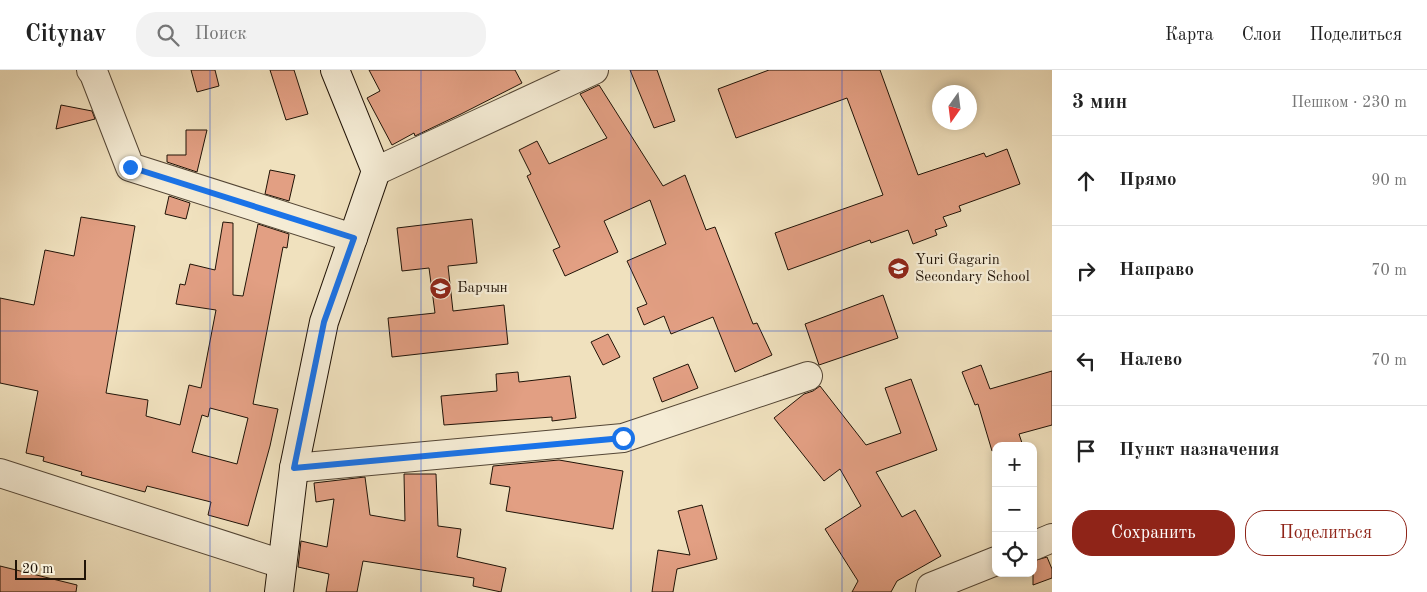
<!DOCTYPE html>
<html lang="ru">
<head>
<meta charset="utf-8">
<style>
	:root { --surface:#fff; --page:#f2f2f2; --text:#222; --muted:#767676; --line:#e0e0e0; --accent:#8f2418 }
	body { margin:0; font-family:"Old Standard TT",serif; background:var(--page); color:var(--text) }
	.controls { position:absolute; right:15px; bottom:15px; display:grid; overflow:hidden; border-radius:10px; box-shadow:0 2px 8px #0003 }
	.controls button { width:45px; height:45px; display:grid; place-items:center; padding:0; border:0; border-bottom:1px solid var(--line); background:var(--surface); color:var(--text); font:25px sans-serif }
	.compass { position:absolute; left:932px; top:15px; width:45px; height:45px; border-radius:50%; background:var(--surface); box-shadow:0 2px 8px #0003; rotate:194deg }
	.scale { position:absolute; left:15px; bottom:12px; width:71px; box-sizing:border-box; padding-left:5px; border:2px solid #201307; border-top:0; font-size:14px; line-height:18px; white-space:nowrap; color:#201307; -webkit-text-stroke:4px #f5ecd5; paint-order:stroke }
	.stop { position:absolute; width:15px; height:15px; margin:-11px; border:4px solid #1a73e8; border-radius:50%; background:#fff }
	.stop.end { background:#1a73e8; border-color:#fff; box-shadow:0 1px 5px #0008 }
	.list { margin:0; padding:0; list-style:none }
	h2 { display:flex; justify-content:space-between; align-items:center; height:65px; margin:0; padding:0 20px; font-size:21px }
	h2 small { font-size:16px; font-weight:400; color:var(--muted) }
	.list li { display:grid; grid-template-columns:32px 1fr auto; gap:15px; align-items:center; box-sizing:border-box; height:90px; padding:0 20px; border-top:1px solid var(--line) }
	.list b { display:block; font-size:19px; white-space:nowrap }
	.list em { font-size:16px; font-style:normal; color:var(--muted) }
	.actions { display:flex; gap:10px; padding:15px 20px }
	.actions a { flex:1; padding:11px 0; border:1px solid var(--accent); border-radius:20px; text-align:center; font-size:18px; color:var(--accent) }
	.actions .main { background:var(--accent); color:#fff }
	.icon { flex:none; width:28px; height:28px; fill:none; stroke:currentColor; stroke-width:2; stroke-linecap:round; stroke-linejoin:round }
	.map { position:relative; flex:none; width:1052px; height:522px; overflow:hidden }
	header { display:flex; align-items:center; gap:30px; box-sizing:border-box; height:70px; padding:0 25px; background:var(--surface); border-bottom:1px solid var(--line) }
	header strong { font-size:24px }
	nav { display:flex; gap:28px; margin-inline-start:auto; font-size:18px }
	.search { width:350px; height:45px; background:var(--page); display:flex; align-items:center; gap:12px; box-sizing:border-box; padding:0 18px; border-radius:20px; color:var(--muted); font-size:19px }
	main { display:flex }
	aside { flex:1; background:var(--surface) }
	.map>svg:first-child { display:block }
	.building { fill:#e29f83; stroke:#201307; fill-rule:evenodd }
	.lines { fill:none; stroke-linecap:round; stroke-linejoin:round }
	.street-casing { stroke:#544635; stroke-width:30 }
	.secondary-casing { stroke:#201307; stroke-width:30 }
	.street { stroke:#f5ecd5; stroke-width:28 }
	.secondary { stroke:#f5ecd5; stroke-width:28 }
	.route { stroke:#1a73e8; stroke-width:6 }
	.grid { fill:none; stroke:#1d4ed8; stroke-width:1; stroke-opacity:0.55 }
	.labels { text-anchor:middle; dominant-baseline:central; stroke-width:4.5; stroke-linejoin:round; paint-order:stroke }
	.poi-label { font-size:15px; fill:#201307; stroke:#f5ecd5; text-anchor:start }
</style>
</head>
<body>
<header>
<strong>Citynav</strong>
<div class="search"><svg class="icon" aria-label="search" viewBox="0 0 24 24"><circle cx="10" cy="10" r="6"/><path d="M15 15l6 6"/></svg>Поиск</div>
<nav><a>Карта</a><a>Слои</a><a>Поделиться</a></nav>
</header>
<main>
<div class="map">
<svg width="1052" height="522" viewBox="0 0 1052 522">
	<rect width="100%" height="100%" fill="#f0e1be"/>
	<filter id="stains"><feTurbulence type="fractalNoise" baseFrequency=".004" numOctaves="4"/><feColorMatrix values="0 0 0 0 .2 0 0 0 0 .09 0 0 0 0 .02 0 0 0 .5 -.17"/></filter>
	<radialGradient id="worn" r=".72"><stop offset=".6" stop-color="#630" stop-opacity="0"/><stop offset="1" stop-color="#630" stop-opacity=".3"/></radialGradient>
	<path class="building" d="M191,0H215L219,16L197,22Z
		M270,0H294L308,44L286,50Z
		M369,0H515L522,13L461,44L415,66L414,63L392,75L367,28L380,21Z
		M630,0H657L675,51L654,58Z
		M769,0H880L918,105L984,83L986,87L1007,79L1020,114L959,136L961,141L943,147L947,156L935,160L937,165L913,174L908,160L871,173L870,170L788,200L775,163L883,125L847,28L736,68L718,19Z
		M599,15L663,116L685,105L706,160L715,157L753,254L757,253L772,285L735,302L713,247L671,264L664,246L644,255L637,238L647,234L627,191L666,174L650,130L604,151L618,182L565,206L553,180L560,177L527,106L531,104L519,80L537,71L549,94L607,68L580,24Z
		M61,35L92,41L95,49L56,59Z
		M186,60H207L197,102L167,92V85H186Z
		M270,100L295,105L289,131L265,124Z
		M169,126L190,133L186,149L165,144Z
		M81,147L135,156L106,323L148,330L146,346L180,355L189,315L201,318L216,240L176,234L180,214L185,215L190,194L215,200L223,152L233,153V225L243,226L258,154L289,164L287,178L283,177L253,334L278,339L270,376L248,456L208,445L211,432L147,416L145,422L81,405L82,402L43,391L44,387L26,383L38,321L0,313V228L34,235L45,180L74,186ZM210,338L248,348L237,394L192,382L202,345L208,347Z
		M472,149L477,193L448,196L453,241L504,235L508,274L392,287L388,248L435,243L429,198L402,201L397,158Z
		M883,225L898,268L819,295L805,254Z
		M608,264L620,287L603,295L591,272Z
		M688,294L698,318L662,332L653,308Z
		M981,295L990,319L1052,301V355L1019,364L1023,376H996V380L992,381L978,334L975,335L962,302Z
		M518,302L519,312L570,306L576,348L552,351V347L444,355L441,326L497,321L496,304Z
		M911,309L937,380L876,402L902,447L915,440L941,486L897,511L891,522H852L858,511L825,459L861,436L840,399L824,411L774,348L804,324L813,321L820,316L866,375L901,363L885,318Z
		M559,390L623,401L613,459L506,441L510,417L490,414L493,396Z
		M404,404H436L438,456L461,459L457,487L506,498L501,522L473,516L474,508L363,491L357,522H326L329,504L298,497L301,471L327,477L334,429L316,432L314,413L365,407L370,445L405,451Z
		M702,435L717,489L677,499L673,522H652L658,480L690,485L678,441Z
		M1047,487L1052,499V508L1033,515V491Z
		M0,496L77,515L76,522H0Z"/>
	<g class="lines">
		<defs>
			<path id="street" d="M91,0L94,4L130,97L353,168
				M376,101L594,0
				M294,398L623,368L808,306
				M0,403L282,494
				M1033,476L1052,468
				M930,522L931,517L996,491"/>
			<path id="secondary" d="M279,522L294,398L324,252L376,101L335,0"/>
		</defs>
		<use href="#street" class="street-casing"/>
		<use href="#secondary" class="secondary-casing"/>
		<use href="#street" class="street"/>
		<use href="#secondary" class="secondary"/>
	</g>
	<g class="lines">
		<path class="route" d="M130,97L354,168L324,252L294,398L623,368"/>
	</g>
	<path class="grid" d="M210,0V522M421,0V522M631,0V522M842,0V522M0,261H1052"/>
	<defs>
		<symbol id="school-disc" viewBox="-11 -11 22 22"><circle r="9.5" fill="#8f2418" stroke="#f5ecd5"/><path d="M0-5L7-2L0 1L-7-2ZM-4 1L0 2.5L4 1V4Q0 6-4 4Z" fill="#fff"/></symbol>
	</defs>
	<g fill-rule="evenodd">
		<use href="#school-disc" x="886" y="186" width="25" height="25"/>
		<use href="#school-disc" x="428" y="206" width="25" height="25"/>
	</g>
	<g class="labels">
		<g class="poi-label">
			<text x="915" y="190">Yuri Gagarin<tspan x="915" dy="17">Secondary School</tspan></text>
			<text x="457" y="218">Барчын</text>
		</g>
	</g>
	<rect width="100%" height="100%" filter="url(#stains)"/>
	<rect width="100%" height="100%" fill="url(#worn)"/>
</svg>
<div class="controls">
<button>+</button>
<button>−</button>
<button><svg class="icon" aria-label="locate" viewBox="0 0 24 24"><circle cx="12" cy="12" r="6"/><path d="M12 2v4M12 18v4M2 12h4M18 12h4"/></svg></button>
</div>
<svg class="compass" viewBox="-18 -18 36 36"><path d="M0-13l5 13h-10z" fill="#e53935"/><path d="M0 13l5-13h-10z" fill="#767676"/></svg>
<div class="scale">20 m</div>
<div class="stop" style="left:623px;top:368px"></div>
<div class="stop end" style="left:130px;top:97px"></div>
</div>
<aside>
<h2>3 мин<small>Пешком · 230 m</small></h2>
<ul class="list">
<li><svg class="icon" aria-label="ahead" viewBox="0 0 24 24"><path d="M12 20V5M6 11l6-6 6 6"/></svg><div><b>Прямо</b></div><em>90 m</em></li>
<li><svg class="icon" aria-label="right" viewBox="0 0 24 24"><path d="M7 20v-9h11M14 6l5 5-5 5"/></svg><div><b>Направо</b></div><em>70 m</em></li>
<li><svg class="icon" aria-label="left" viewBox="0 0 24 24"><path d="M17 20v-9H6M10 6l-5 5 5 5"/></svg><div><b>Налево</b></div><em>70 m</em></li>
<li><svg class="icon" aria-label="arrive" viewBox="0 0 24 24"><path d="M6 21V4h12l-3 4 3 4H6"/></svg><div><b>Пункт назначения</b></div></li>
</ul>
<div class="actions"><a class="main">Сохранить</a><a>Поделиться</a></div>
</aside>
</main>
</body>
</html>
